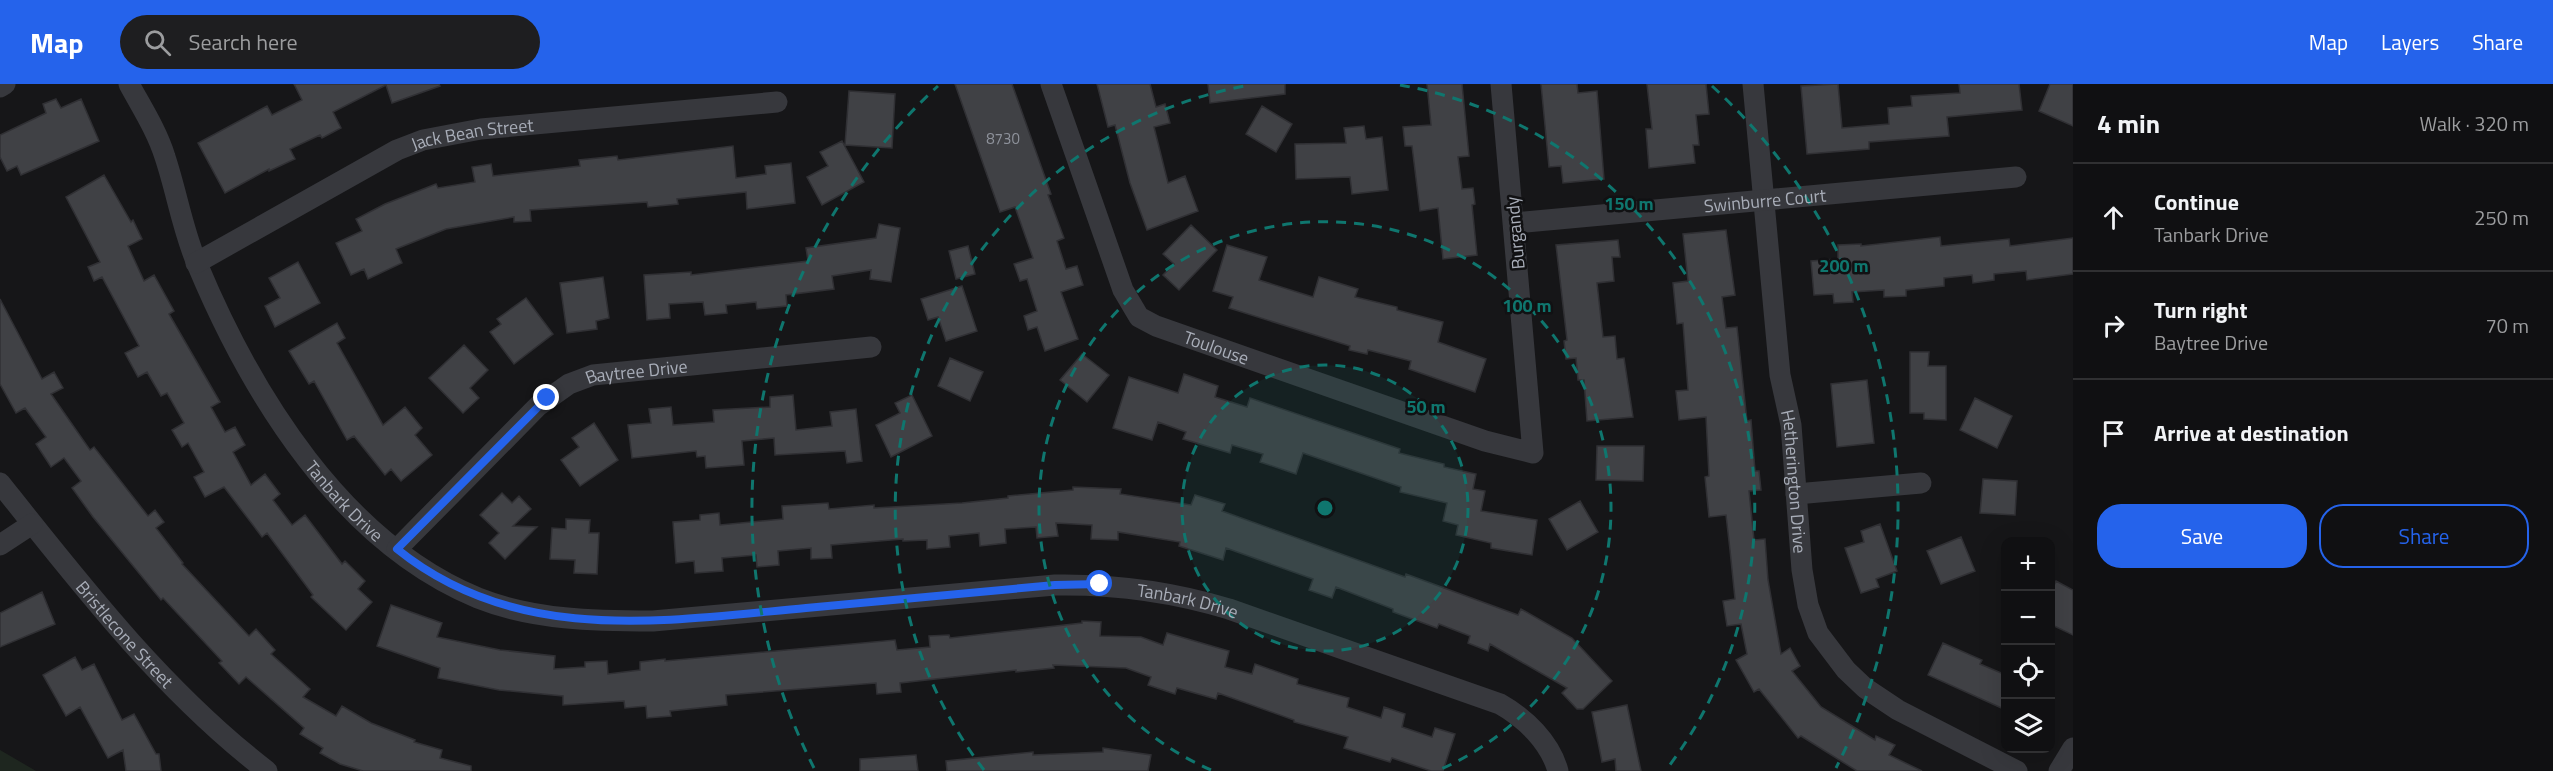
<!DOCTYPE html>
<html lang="en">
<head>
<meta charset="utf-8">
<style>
	:root { --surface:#101012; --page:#1e1e20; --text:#f1f3f6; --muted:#9c9d9f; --line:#303032; --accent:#2563eb }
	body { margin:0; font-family:"Titillium Web",sans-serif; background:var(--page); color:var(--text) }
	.controls { position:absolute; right:18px; bottom:18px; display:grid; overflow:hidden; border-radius:12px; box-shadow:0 6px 24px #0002 }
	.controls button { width:54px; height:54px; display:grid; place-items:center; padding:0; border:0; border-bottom:2px solid var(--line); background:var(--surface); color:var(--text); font:30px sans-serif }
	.stop { position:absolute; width:18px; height:18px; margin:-14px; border:4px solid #2563eb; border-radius:50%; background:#fff }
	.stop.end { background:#2563eb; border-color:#fff; box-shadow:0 2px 6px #0008 }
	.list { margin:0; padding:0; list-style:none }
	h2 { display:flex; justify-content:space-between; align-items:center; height:78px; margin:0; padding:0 24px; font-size:26px }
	h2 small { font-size:20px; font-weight:400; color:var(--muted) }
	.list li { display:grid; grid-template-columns:39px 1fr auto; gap:18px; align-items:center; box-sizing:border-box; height:108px; padding:0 24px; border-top:2px solid var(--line) }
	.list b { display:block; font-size:22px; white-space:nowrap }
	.list p { margin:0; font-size:20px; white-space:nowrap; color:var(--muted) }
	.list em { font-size:20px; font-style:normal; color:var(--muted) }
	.actions { display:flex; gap:12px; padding:18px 24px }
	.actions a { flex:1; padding:14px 0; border:2px solid var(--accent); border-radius:24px; text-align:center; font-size:21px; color:var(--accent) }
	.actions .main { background:var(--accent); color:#fff }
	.icon { flex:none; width:33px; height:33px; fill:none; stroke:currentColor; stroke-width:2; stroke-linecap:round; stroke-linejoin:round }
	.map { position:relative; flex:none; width:2073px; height:687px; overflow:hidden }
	header { display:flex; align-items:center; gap:36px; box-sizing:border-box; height:84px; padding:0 30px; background:var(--accent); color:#fff }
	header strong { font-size:28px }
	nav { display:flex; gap:33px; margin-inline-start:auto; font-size:21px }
	.search { width:420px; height:54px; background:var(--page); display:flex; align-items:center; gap:15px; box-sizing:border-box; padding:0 21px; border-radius:33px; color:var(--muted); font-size:22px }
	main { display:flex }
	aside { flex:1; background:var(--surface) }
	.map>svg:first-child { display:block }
	.green { fill:#1e261f }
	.building { fill:#404145; stroke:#303034; stroke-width:1.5 }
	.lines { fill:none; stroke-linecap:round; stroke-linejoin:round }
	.minor { stroke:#37383d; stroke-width:21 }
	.route { stroke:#2563eb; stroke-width:8 }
	.ring { fill:none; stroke:#0f766e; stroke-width:3; stroke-dasharray:10 8 }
	.labels { text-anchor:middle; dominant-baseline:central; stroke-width:5; stroke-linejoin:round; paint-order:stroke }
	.number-label { font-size:15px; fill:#8e929b }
	.street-label { font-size:18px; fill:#a8adb8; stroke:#111113 }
	.centre { fill:#0f766e; stroke:#111113; stroke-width:3 }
	.ring-label { font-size:18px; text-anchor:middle; font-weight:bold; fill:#0f766e; stroke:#111113; stroke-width:5; stroke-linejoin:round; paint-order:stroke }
</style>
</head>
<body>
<header>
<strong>Map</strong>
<div class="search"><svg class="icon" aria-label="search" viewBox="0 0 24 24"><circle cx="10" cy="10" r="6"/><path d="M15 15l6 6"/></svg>Search here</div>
<nav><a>Map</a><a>Layers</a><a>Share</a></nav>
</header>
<main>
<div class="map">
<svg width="2073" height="687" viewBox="0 0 2073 687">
	<rect width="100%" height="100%" fill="#161618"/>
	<path class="green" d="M0,666L36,687H0Z"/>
	<path class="building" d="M294,0H439L440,2L392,19L386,1L333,28L341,44L322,54L320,51L290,65L295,75L269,87V85L225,109L198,59L267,22L272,31L302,16Z
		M955,0H1012L1051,110L1048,111L1064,154L1057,157L1066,185L1077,182L1083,201L1061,208L1078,255L1045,267L1037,243L1028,246L1024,232L1037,227L1027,195L1020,197L1014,180L1033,174L1015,123L1000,128Z
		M1097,0H1150L1156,23L1165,20L1170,39L1154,43L1168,99L1185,92L1198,127L1147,146L1130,99L1115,41L1108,43Z
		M1208,0H1285V10L1210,19Z
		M1427,0H1462L1469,72L1458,73L1462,105L1473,104L1475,120L1472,121L1477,171L1443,175L1438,124L1420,127L1412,62H1405L1403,43L1431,41Z
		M1541,0H1577L1578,9L1597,7L1604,95L1563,99L1561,82L1549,83Z
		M1647,0H1706L1709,30L1696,31L1699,61H1693L1695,79L1649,84L1646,45H1652Z
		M1838,0L1842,44L1889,40L1888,24L1912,22L1911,12L1960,9L1959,0H2019L2022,26L1947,33L1949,52L1869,58V65L1807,70L1801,2Z
		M2050,0H2073V42L2039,27Z
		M849,7L895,10L892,64L845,61Z
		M56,15L61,24L81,15L99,57L21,91L17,82L7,87L0,73V51L46,29L43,20Z
		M1262,22L1292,40L1276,68L1246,50Z
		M1364,42L1366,55L1382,53L1388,106L1352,110L1350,93L1296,95L1295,60L1346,59L1344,44Z
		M842,57L864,98L822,121L807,93L828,82L820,68Z
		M733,62L736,94L766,90L765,82L791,79L795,119L747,125L746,108L677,115L678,120L648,123L647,118L530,126L531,137L514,138V133L446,145L396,165L402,179L368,195L364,185L351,191L336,159L362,147L356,135L385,120L436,100L438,104L475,98L472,83L491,80L493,92L580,82L579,76L617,72L618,76Z
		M104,91L131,138L133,136L142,155L128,162L144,197L154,191L174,227L169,230L220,318L211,323L225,348L235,343L245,361L233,368L251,401L265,390L280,410L273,416L292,441L305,431L342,480L345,477L365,497L358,505L372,518L346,546L311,513L313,511L267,449L262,453L224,403L205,413L194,393L204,388L188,359L182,363L172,346L184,339L167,309L161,312L147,288L138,293L125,269L139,262L102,193L94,197L88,183L100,178L66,113Z
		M879,140L900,144L891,198L870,195L871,186L832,192L834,205L786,211L787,222L757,225L756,218L726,221L727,229L705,231L703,218L669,220L670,234L647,236L644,191L691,188V191L808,177L806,164L876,154Z
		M1191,141L1217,166L1179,206L1163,191L1174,180L1163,170Z
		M1726,146L1735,211L1722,213L1726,244L1737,243L1747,337L1751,336L1755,387H1759L1761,406L1749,407L1754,456L1765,455L1768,496L1781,570L1790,564L1800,582L1792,587L1821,623L1875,656L1876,652L1895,661L1889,671L1922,687H1857L1801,652L1798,654L1759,605L1754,608L1736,576L1747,570L1741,540L1727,542L1723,517L1735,515L1730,466L1726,431L1709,433L1705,393L1709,392L1706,333L1679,336L1676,307L1688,306L1683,239L1677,240L1673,199L1688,197L1683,150Z
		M1940,153L1941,162L2009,155L2010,162L2073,154V190L2027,196L2026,187L1994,190V196L1973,199L1972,191L1944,194V202L1906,206V212L1884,213V206L1852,208L1853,218L1834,219L1833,210L1814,211L1811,177L1838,175V161L1861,160V162Z
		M1618,156L1620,173H1612L1614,197L1597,199L1603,253L1615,252L1617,275L1624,274L1633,333L1587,337L1584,296H1578L1576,274L1566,275L1564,257L1567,256L1556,161Z
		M1227,161L1267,173L1259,196L1313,213L1319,193L1358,205L1355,213L1397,223V226L1443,238L1438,258L1486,275L1475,308L1409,285L1411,277L1368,266L1367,270L1349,266L1350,262L1229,224L1233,213L1213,207Z
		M968,162L975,190L956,195L949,167Z
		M298,178L320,219L275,243L265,222L280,214L269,194Z
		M603,193L609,234L596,237L597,245L567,249L560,199Z
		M962,202L977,247L946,257L938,233L928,236L921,215Z
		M526,214L553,250L514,280L490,248L501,240L497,235Z
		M0,215L42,295L54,288L63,304L51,310L90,366L94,363L148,432L155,426L164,438L156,444L183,479L182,480L249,552L256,545L275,566L271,570L310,605L303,613L336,632L342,622L371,639L415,656L414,658L442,666L440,674L471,682V687H363L340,680L320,669L323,664L300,650L304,644L246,593L239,600L219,579L222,577L163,514L161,516L93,433L72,404L81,397L64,374L51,383L36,360L46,353L25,324L16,329L0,300Z
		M337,239L345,254L337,259L383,341L405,323L422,344L415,351L432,371L401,397L391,385L385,391L354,352L347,356L314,297L309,300L289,267Z
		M464,261L488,286L470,304L479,314L463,329L429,294Z
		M1910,268H1929L1928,282H1946V336L1924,335V329H1910Z
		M1082,270L1109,291L1087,318L1060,296Z
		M950,274L983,288L970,317L938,302Z
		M1184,290L1218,302L1215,313L1247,323L1250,314L1400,365L1399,369L1444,380V383L1476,390L1473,405L1485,407L1481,427L1537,436L1532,471L1491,464V459L1456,451L1458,441L1443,437L1447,419L1400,408L1401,403L1303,369L1296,390L1260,378L1263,370L1232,361L1230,369L1183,355L1186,348L1158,338L1152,356L1113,344L1129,293L1178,309Z
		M1867,296L1874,359L1837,363L1831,300Z
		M793,311L796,346L832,342L830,328L856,325L862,377L847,379L845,367L775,371L774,354L742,357L744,381L706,384L705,372L697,373L696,367L632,374L628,341L651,339L649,325L671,323L673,341L714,338L713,326L770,323V313Z
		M912,311L932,352L891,373L876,341L900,329L895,319Z
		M1975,314L2012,332L1997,364L1960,346Z
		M594,339L618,376L580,402L561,376L579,363L572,354Z
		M1597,362H1644L1643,397L1596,396Z
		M1983,395L2017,397L2015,431L1980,429Z
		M1073,403L1121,405L1120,410L1191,421L1195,411L1225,420L1222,427L1405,493L1406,490L1518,531L1521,525L1572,554L1612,597L1583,625H1577L1562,609L1567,604L1490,560L1488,567L1468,559L1470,552L1439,540L1437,544L1393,528V525L1336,503L1332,514L1309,506L1313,495L1226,464L1223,476L1179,462L1180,458L1118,448V456L1091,455L1092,441L1056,439L1058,452L1037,454L1036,443L1005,445L1006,459L980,462L979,449L949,452L950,463L927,465V456L903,457V455L831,461L832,474L811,475V464L778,467L779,481L757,483L756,471L722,474L723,487L695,489L694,477L676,479L673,438L700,436V431L719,429L720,441L783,435L782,422L828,419L829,425L874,421V424L962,419L1008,414V412L1073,406Z
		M502,409L512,419L519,412L531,425L513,442L537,443L505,475L489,459L499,449L480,431Z
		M1580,417L1598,448L1567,466L1549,435Z
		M566,435L590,436L589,449H599L597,490L574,489L575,476L550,475L552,444L566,445Z
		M1880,440L1897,487L1876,495L1879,503L1861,509L1845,464L1864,458L1861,447Z
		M1961,453L1975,487L1941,500L1927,467Z
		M2056,497L2073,506V551L2050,540V510Z
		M42,508L55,540L0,563V529Z
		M391,521L442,539L437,553L500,566L555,572L554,585L585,583V578L607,577L608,590L640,586V578L665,575V577L895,556L897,566L930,563L929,552L949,551L950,554L1082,539V537L1101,538L1100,552L1141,553L1163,561L1167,549L1229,567L1225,583L1252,590L1255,580L1298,595L1297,600L1349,614L1347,623L1381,634L1384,623L1405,630L1402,643L1432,653L1435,644L1455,650L1443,687H1431L1392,674L1390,678L1344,664L1348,653L1294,638V636L1218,609L1216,615L1177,604L1175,610L1148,601L1151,593L1126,584L1053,581L1054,584L1016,588V586L900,599L901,608L877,610L876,599L726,611L727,621L670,627L671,632L647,634L646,622L625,624L624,617L563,621V612L499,606L438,594L440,584L377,562Z
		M1943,559L1982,576L1980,580L2006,591V626L1928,591Z
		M75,573L82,586L94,580L122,636L134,630L156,670H159L161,687H126L123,666L108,674L80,623L66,632L43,591Z
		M1627,621L1641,687H1616L1615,675L1602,678L1592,628Z
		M1103,664L1151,671L1148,687H947L946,677L1033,668V671L1103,668Z
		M916,671L918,687H860V675Z"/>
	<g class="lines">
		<g class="minor">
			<path id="s1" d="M129,0C142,24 157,47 165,73C177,109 183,148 198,182C252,311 342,458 478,514C533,536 596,537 653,537L1055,501C1115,500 1170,507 1229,525L1500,620C1525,634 1550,658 1558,687"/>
			<path id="s2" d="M1051,0L1123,206L1139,233L1156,242L1485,357L1533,369L1501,0"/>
			<path id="s3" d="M1753,0L1780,291L1791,341L1802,486L1808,521L1818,549L1846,586L1865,604L1898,626L2017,687"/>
			<path d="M0,3L5,0"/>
			<path id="s4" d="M1514,139L2016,93"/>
			<path id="s5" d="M196,179L397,66L423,56L481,45L777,18"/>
			<path id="s6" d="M0,399C81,501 163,607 267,687"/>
			<path d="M1796,410L1921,399"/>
			<path d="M0,461L32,440"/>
			<path id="s7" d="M397,465L538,322L569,300L593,291L871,263"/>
			<path d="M2059,687L2073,664"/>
		</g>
	</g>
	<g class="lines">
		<path class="route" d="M547,314L397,465C517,562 664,537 806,524C889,517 972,509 1055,501L1100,500"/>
	</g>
	<circle cx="1325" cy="424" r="143" fill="#0f766e" fill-opacity=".12"/>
	<g class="ring">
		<circle cx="1325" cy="424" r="143"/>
		<path d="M1211 686A286 286 0 1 1 1439 686"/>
		<path d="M984 686A430 430 0 0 1 1250 1M1400 1A430 430 0 0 1 1666 686"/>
		<path d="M814 684A573 573 0 0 1 938 2M1712 2A573 573 0 0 1 1836 684"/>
	</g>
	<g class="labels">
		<g class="number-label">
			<text x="1003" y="54">8730</text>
		</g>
		<g class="street-label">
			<text stroke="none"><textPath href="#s5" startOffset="308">Jack Bean Street</textPath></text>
			<text stroke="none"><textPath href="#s4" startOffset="252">Swinburre Court</textPath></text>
			<text transform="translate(1515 149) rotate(-95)">Burgandy</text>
			<text stroke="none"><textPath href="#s2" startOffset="333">Toulouse</textPath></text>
			<text stroke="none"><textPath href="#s7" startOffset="308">Baytree Drive</textPath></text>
			<text stroke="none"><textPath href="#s3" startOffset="400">Hetherington Drive</textPath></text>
			<text stroke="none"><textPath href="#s1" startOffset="474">Tanbark Drive</textPath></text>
			<text stroke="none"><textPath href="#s1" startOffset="1356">Tanbark Drive</textPath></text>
			<text stroke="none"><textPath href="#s6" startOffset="196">Bristlecone Street</textPath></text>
		</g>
	</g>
	<circle cx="1325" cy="424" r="9" class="centre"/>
	<g class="ring-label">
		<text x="1629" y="126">150 m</text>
		<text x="1844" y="188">200 m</text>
		<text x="1527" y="228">100 m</text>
		<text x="1426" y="329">50 m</text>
	</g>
</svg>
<div class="controls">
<button>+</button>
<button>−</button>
<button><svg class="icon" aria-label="locate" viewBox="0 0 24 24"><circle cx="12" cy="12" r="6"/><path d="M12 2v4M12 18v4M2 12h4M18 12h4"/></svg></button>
<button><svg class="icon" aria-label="layers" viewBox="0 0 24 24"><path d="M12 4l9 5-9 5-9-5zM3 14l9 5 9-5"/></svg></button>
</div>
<div class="stop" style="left:1100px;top:500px"></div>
<div class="stop end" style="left:547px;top:314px"></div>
</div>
<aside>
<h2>4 min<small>Walk · 320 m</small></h2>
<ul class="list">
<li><svg class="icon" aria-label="ahead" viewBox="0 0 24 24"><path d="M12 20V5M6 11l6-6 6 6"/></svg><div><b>Continue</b><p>Tanbark Drive</p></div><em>250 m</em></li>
<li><svg class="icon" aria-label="right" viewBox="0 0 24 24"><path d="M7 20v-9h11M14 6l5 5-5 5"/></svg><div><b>Turn right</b><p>Baytree Drive</p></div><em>70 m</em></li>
<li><svg class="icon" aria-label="arrive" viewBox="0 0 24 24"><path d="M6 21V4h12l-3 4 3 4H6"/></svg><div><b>Arrive at destination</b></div></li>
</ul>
<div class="actions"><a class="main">Save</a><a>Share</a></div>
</aside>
</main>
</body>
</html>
